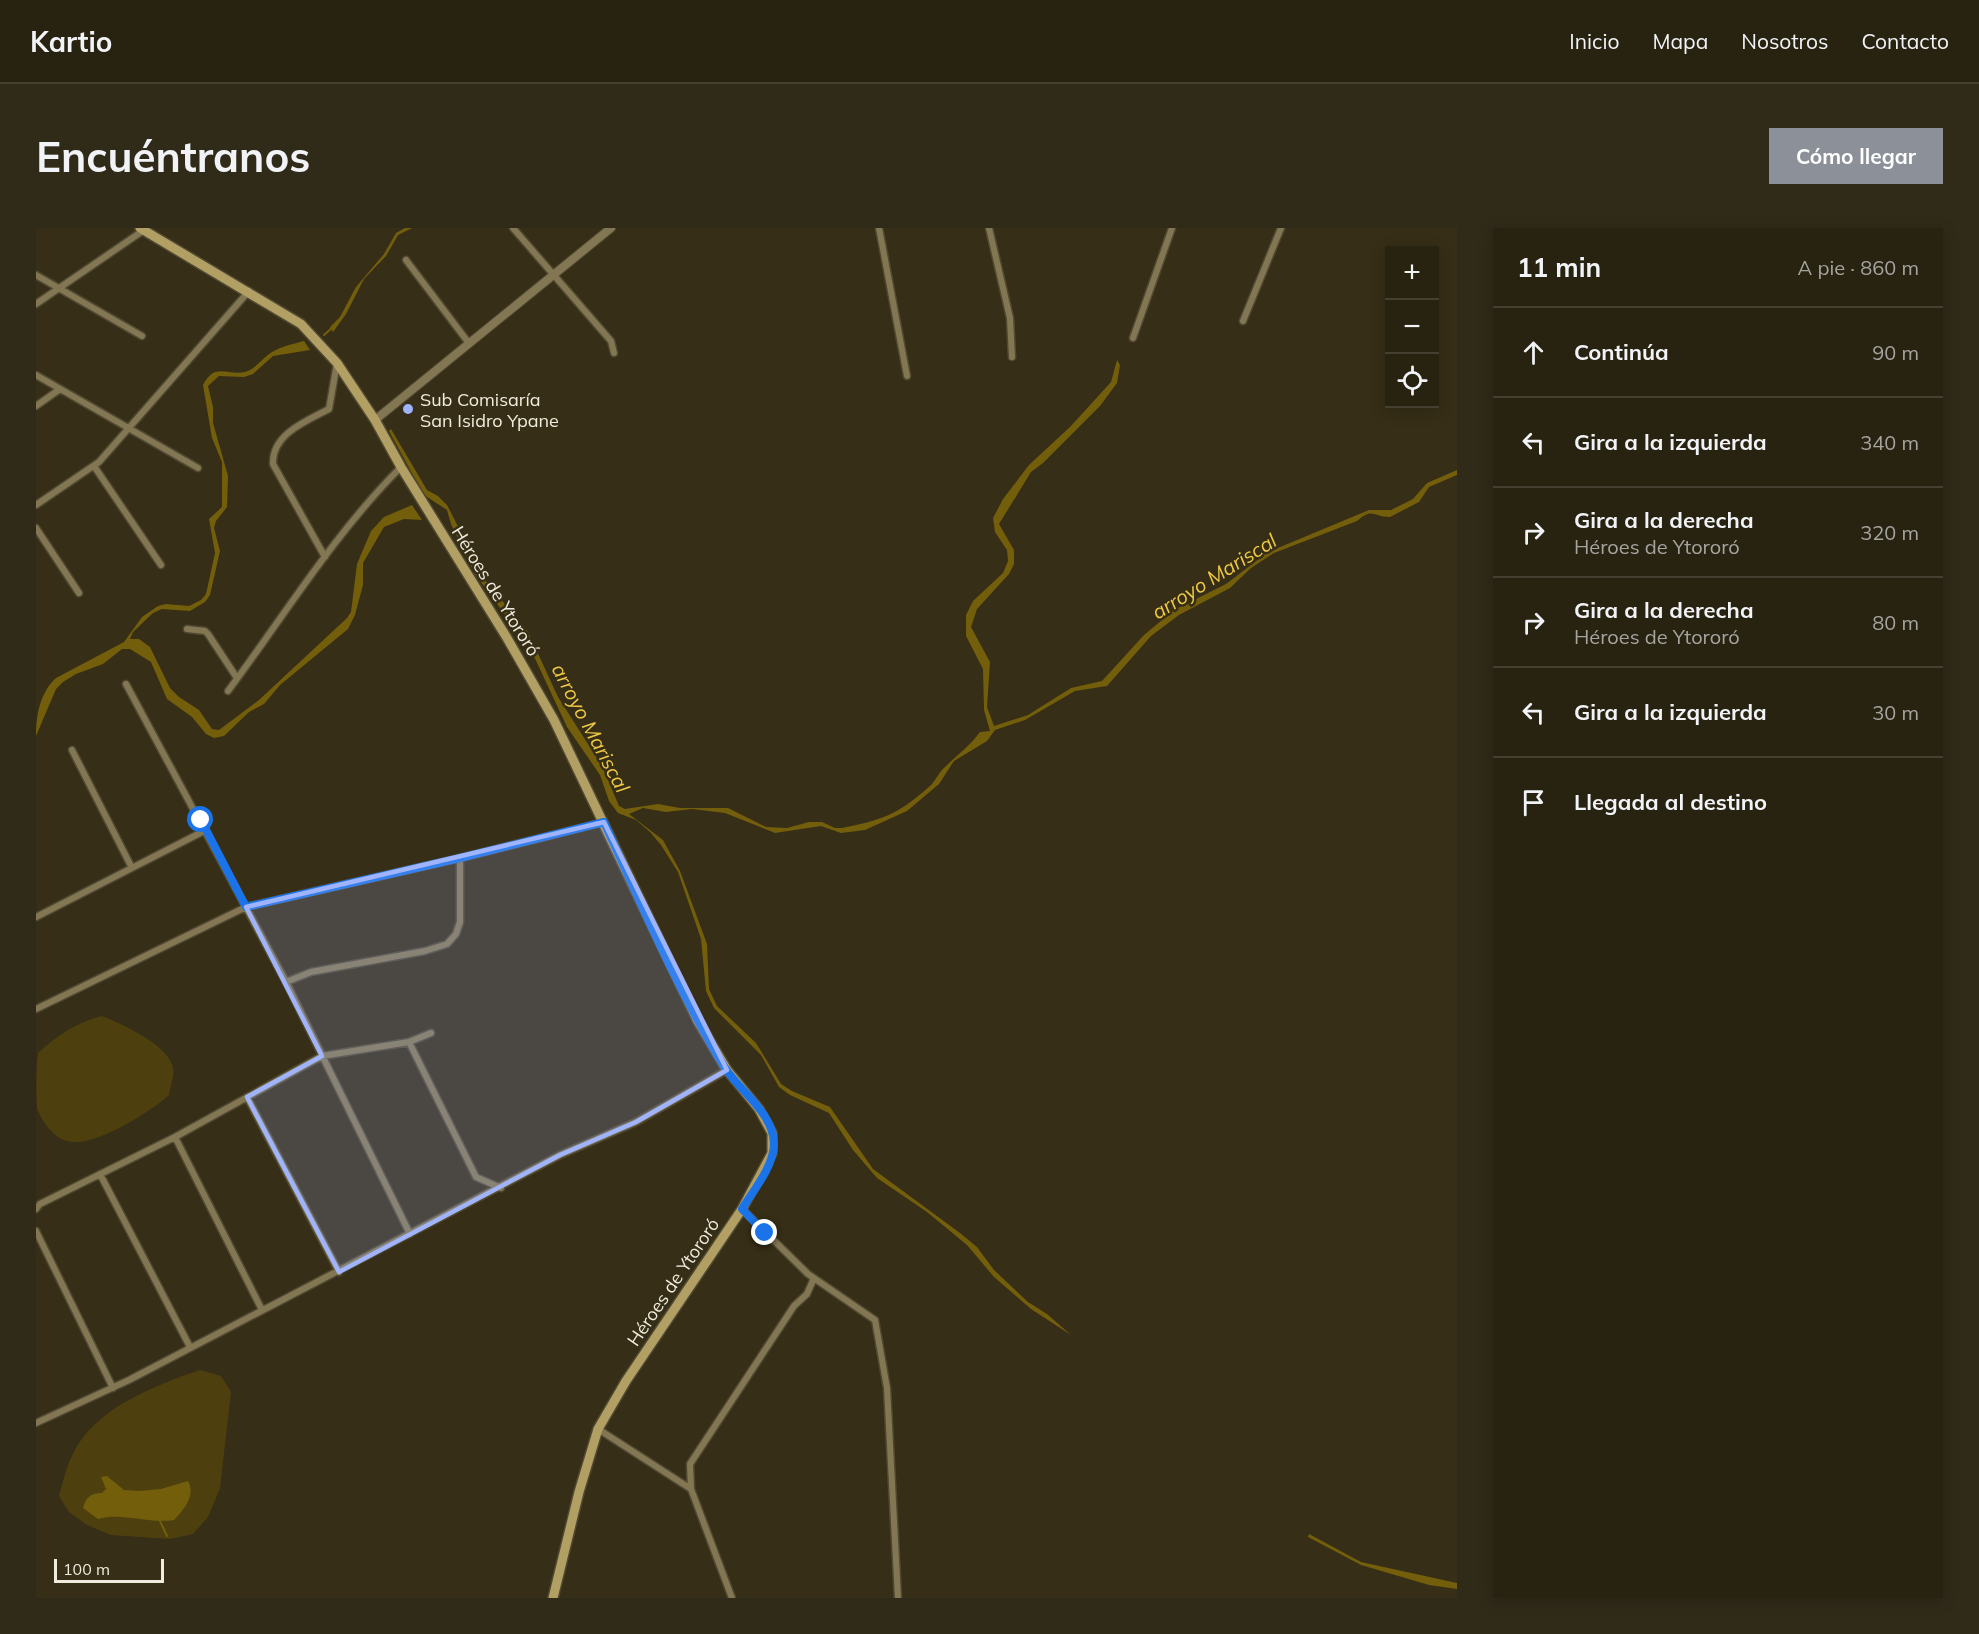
<!DOCTYPE html>
<html lang="es">
<head>
<meta charset="utf-8">
<style>
	:root { --surface:#282210; --page:#302a19; --text:#f1f3f6; --muted:#a5a49f; --line:#443f30; --accent:#8c9099 }
	body { margin:0; font-family:Mulish,sans-serif; background:var(--page); color:var(--text) }
	.controls { position:absolute; right:18px; top:18px; display:grid; overflow:hidden; border-radius:0px; box-shadow:0 3px 15px #0003 }
	.controls button { width:54px; height:54px; display:grid; place-items:center; padding:0; border:0; border-bottom:2px solid var(--line); background:var(--surface); color:var(--text); font:30px sans-serif }
	.scale { position:absolute; left:18px; bottom:15px; width:110px; box-sizing:border-box; padding-left:6px; border:3px solid #f0ecdd; border-top:0; font-size:16px; line-height:21px; white-space:nowrap; color:#f0ecdd; -webkit-text-stroke:4px #362e16; paint-order:stroke }
	.stop { position:absolute; width:18px; height:18px; margin:-14px; border:4px solid #1a73e8; border-radius:50%; background:#fff }
	.stop.end { background:#1a73e8; border-color:#fff; box-shadow:0 2px 6px #0008 }
	.list { margin:0; padding:0; list-style:none }
	h2 { display:flex; justify-content:space-between; align-items:center; height:78px; margin:0; padding:0 24px; font-size:26px }
	h2 small { font-size:20px; font-weight:400; color:var(--muted) }
	.list li { display:grid; grid-template-columns:39px 1fr auto; gap:18px; align-items:center; box-sizing:border-box; height:90px; padding:0 24px; border-top:2px solid var(--line) }
	.list b { display:block; font-size:22px; white-space:nowrap }
	.list p { margin:0; font-size:20px; white-space:nowrap; color:var(--muted) }
	.list em { font-size:20px; font-style:normal; color:var(--muted) }
	.icon { flex:none; width:33px; height:33px; fill:none; stroke:currentColor; stroke-width:2; stroke-linecap:round; stroke-linejoin:round }
	.map { position:relative; flex:none; width:1421px; height:1370px; overflow:hidden; border-radius:0px }
	header { display:flex; align-items:center; gap:36px; box-sizing:border-box; height:84px; padding:0 30px; background:var(--surface); border-bottom:2px solid var(--line) }
	header strong { font-size:28px }
	nav { display:flex; gap:33px; margin-inline-start:auto; font-size:21px }
	.intro { display:flex; align-items:center; justify-content:space-between; box-sizing:border-box; height:144px; padding:0 36px }
	h1 { margin:0; font-size:42px }
	.button { padding:15px 27px; border-radius:0px; background:var(--accent); color:#fff; font-size:21px; font-weight:700 }
	main { display:flex; gap:36px; padding:0 36px }
	aside { flex:1; background:var(--surface); border-radius:0px; box-shadow:0 3px 15px #0003 }
	.map>svg:first-child { display:block }
	.green { fill:#4e400e }
	.water { fill:#735e0c }
	.lines { fill:none; stroke-linecap:round; stroke-linejoin:round }
	.stream { stroke:#735e0c; stroke-width:2 }
	.minor-casing { stroke:#504932; stroke-width:9 }
	.tertiary-casing { stroke:#504932; stroke-width:10 }
	.secondary-casing { stroke:#504932; stroke-width:12 }
	.minor { stroke:#837753; stroke-width:6 }
	.tertiary { stroke:#837753; stroke-width:8 }
	.secondary { stroke:#b29f64; stroke-width:9 }
	.route { stroke:#1a73e8; stroke-width:8 }
	.marked { fill:#a0b3fd; fill-opacity:0.2; stroke:#a0b3fd; stroke-width:4.5; stroke-linejoin:round }
	.poi-dot { fill:#a0b3fd; stroke:#362e16; stroke-width:2 }
	.labels { text-anchor:middle; dominant-baseline:central; stroke-width:5; stroke-linejoin:round; paint-order:stroke }
	.poi-label { font-size:18px; fill:#f0ecdd; stroke:#362e16; text-anchor:start }
	.street-label { font-size:18px; fill:#f0ecdd; stroke:#362e16 }
	.water-label { font-size:20px; font-style:italic; fill:#eec845; stroke:#362e16 }
</style>
</head>
<body>
<header>
<strong>Kartio</strong>
<nav><a>Inicio</a><a>Mapa</a><a>Nosotros</a><a>Contacto</a></nav>
</header>
<div class="intro"><h1>Encuéntranos</h1><a class="button">Cómo llegar</a></div>
<main>
<div class="map">
<svg width="1421" height="1370" viewBox="0 0 1421 1370">
	<rect width="100%" height="100%" fill="#362e16"/>
	<path class="green" d="M66,788C86,796 131,816 137,839C139,846 134,859 133,867C114,884 66,914 40,914C21,915 7,896 1,880C0,865 0,841 2,825C22,807 39,795 66,788Z
		M164,1142L185,1148L195,1164L184,1260L172,1289L157,1306L134,1311L75,1307L51,1297L33,1284L23,1268C27,1254 30,1240 36,1228C56,1181 120,1157 164,1142Z"/>
	<path class="water" d="M369,0H376L362,7L350,28L328,51L310,86L297,104L294,99L304,89L320,59L348,26L360,5Z
		M268,113L274,122L237,128L217,146L208,149L183,148L172,158L177,179V195L192,248L191,279L180,293L178,300L184,323L174,367L169,374L154,383L126,381L117,385L97,404L94,411H103L114,419L134,460L143,469L163,482L176,501L183,502L223,472L311,390L315,384L321,336L335,303L348,289L376,277L386,292L368,291L348,299L327,335V357L319,387L312,401L244,457L228,476L213,484L188,508L178,510L170,506L156,489L131,471L115,434L94,421H86L67,436L40,446L27,454L20,461L0,508C0,488 4,464 20,450L88,414L106,389L122,378L130,376L153,378L165,372L170,366L179,325L173,291L186,279V234L176,210L167,157C179,134 191,148 209,144C220,141 226,130 236,124C246,118 257,116 268,113Z
		M1081,132L1084,137L1081,155L1064,178L1007,235L995,244L963,296L978,322V336L973,346L941,381L935,399L954,434L951,479L958,498L992,487L1035,460L1066,453L1108,407L1138,382L1190,356L1232,324L1333,282H1355L1377,271L1391,255L1421,242V247L1393,259L1383,274L1354,289C1336,289 1338,279 1321,293L1238,325L1215,340L1194,360L1143,387L1115,408L1071,458L1039,463L989,492L959,502L951,513L918,533L903,556L871,583L829,602L805,605L785,598L739,605L689,585L656,581L630,584L607,580L593,586L627,612L644,643L671,716L673,761L681,778L720,815L745,856L756,863L794,879L837,941L924,1005L941,1019L958,1042L992,1074L1011,1086L1035,1107L995,1081L958,1049L931,1017L891,984L841,950L817,922L793,885L754,867L743,859L725,827L678,780L670,763L665,711L642,644L625,617L614,604L600,592L582,585L573,573L564,547L531,499L495,422L439,346L415,296L411,282L388,267L353,203L355,201L391,262L402,268L411,277L450,353L492,404L522,469L566,538L583,578L589,581L622,576L644,580H692L730,599L751,600L773,594H786L799,600H806C847,592 863,586 895,557C900,552 903,544 909,539C923,525 933,519 944,504L954,503L948,482L947,441L930,408V387L937,373L967,345L972,333L971,322L959,304L957,290L967,271L993,237L1035,198L1075,154Z
		M71,1248L88,1262L103,1263L125,1261L152,1253C160,1268 148,1281 138,1292C112,1296 86,1284 62,1291L47,1280C50,1269 55,1265 66,1265L70,1261L65,1249Z
		M1273,1306L1325,1334L1421,1355V1361L1393,1357L1325,1337L1272,1309Z"/>
	<g class="lines">
		<path class="stream" d="M288,107L297,99
			M123,1291L131,1308"/>
		<defs>
			<path id="minor" d="M477,0L575,113L578,125
				M843,0L871,148
				M953,0L974,90L976,129
				M370,32L432,114
				M0,47L106,108
				M0,76L108,2
				M1207,93L1245,0
				M1097,110L1136,0
				M0,147L162,240
				M0,178L24,161
				M58,238L125,337
				M0,277L63,234L213,63
				M0,300L43,365
				M289,329L237,236C236,206 270,193 293,181L301,135
				M151,401L169,403L172,406L201,450
				M90,456L250,754L374,1006
				M192,463C248,388 298,306 365,239
				M36,522L96,640
				M0,689L170,602
				M250,754L275,744L389,723L411,716L420,706L424,694V630
				M0,781L210,679L424,630L568,594
				M373,814L440,949L465,960
				M211,869L303,1044
				M139,909L226,1082
				M64,946L154,1119
				M0,981L4,976L139,909L286,828L373,814L395,805
				M706,981L772,1046L839,1092L851,1160L862,1370
				M0,1003L77,1160
				M0,1195L93,1152L524,927L600,894L691,842
				M562,1201L655,1261
				M696,1370L655,1261L654,1236L758,1078L771,1066L778,1050"/>
			<path id="tertiary" d="M339,192L575,0"/>
			<path id="secondary" d="M104,0L265,96L301,135L339,192L365,239L471,410L518,492L662,793L691,842L723,881L736,905V925L706,981L590,1153L562,1201L543,1264L517,1370"/>
		</defs>
		<use href="#minor" class="minor-casing"/>
		<use href="#tertiary" class="tertiary-casing"/>
		<use href="#secondary" class="secondary-casing"/>
		<use href="#minor" class="minor"/>
		<use href="#tertiary" class="tertiary"/>
		<use href="#secondary" class="secondary"/>
	</g>
	<g class="lines">
		<path class="route" d="M165,592L210,679L424,630L568,594C605,676 642,763 689,840C704,863 738,886 738,916C738,938 717,963 706,981L729,1005"/>
	</g>
	<path class="marked" d="M568,594L691,842L600,894L524,927L303,1044L211,869L286,828L210,679Z"/>
	<circle class="poi-dot" cx="372" cy="181" r="6"/>
	<g class="labels">
		<g class="poi-label">
			<text x="384" y="171">Sub Comisaría<tspan x="384" dy="21">San Isidro Ypane</tspan></text>
		</g>
		<g class="street-label">
			<text transform="translate(460 363) rotate(58)">Héroes de Ytororó</text>
			<text transform="translate(637 1054) rotate(-56)">Héroes de Ytororó</text>
		</g>
		<g class="water-label">
			<text transform="translate(1178 348) rotate(-32)">arroyo Mariscal</text>
			<text transform="translate(555 500) rotate(62)">arroyo Mariscal</text>
		</g>
	</g>
</svg>
<div class="controls">
<button>+</button>
<button>−</button>
<button><svg class="icon" aria-label="locate" viewBox="0 0 24 24"><circle cx="12" cy="12" r="6"/><path d="M12 2v4M12 18v4M2 12h4M18 12h4"/></svg></button>
</div>
<div class="scale">100 m</div>
<div class="stop" style="left:165px;top:592px"></div>
<div class="stop end" style="left:729px;top:1005px"></div>
</div>
<aside>
<h2>11 min<small>A pie · 860 m</small></h2>
<ul class="list">
<li><svg class="icon" aria-label="ahead" viewBox="0 0 24 24"><path d="M12 20V5M6 11l6-6 6 6"/></svg><div><b>Continúa</b></div><em>90 m</em></li>
<li><svg class="icon" aria-label="left" viewBox="0 0 24 24"><path d="M17 20v-9H6M10 6l-5 5 5 5"/></svg><div><b>Gira a la izquierda</b></div><em>340 m</em></li>
<li><svg class="icon" aria-label="right" viewBox="0 0 24 24"><path d="M7 20v-9h11M14 6l5 5-5 5"/></svg><div><b>Gira a la derecha</b><p>Héroes de Ytororó</p></div><em>320 m</em></li>
<li><svg class="icon" aria-label="right" viewBox="0 0 24 24"><path d="M7 20v-9h11M14 6l5 5-5 5"/></svg><div><b>Gira a la derecha</b><p>Héroes de Ytororó</p></div><em>80 m</em></li>
<li><svg class="icon" aria-label="left" viewBox="0 0 24 24"><path d="M17 20v-9H6M10 6l-5 5 5 5"/></svg><div><b>Gira a la izquierda</b></div><em>30 m</em></li>
<li><svg class="icon" aria-label="arrive" viewBox="0 0 24 24"><path d="M6 21V4h12l-3 4 3 4H6"/></svg><div><b>Llegada al destino</b></div></li>
</ul>
</aside>
</main>
</body>
</html>
